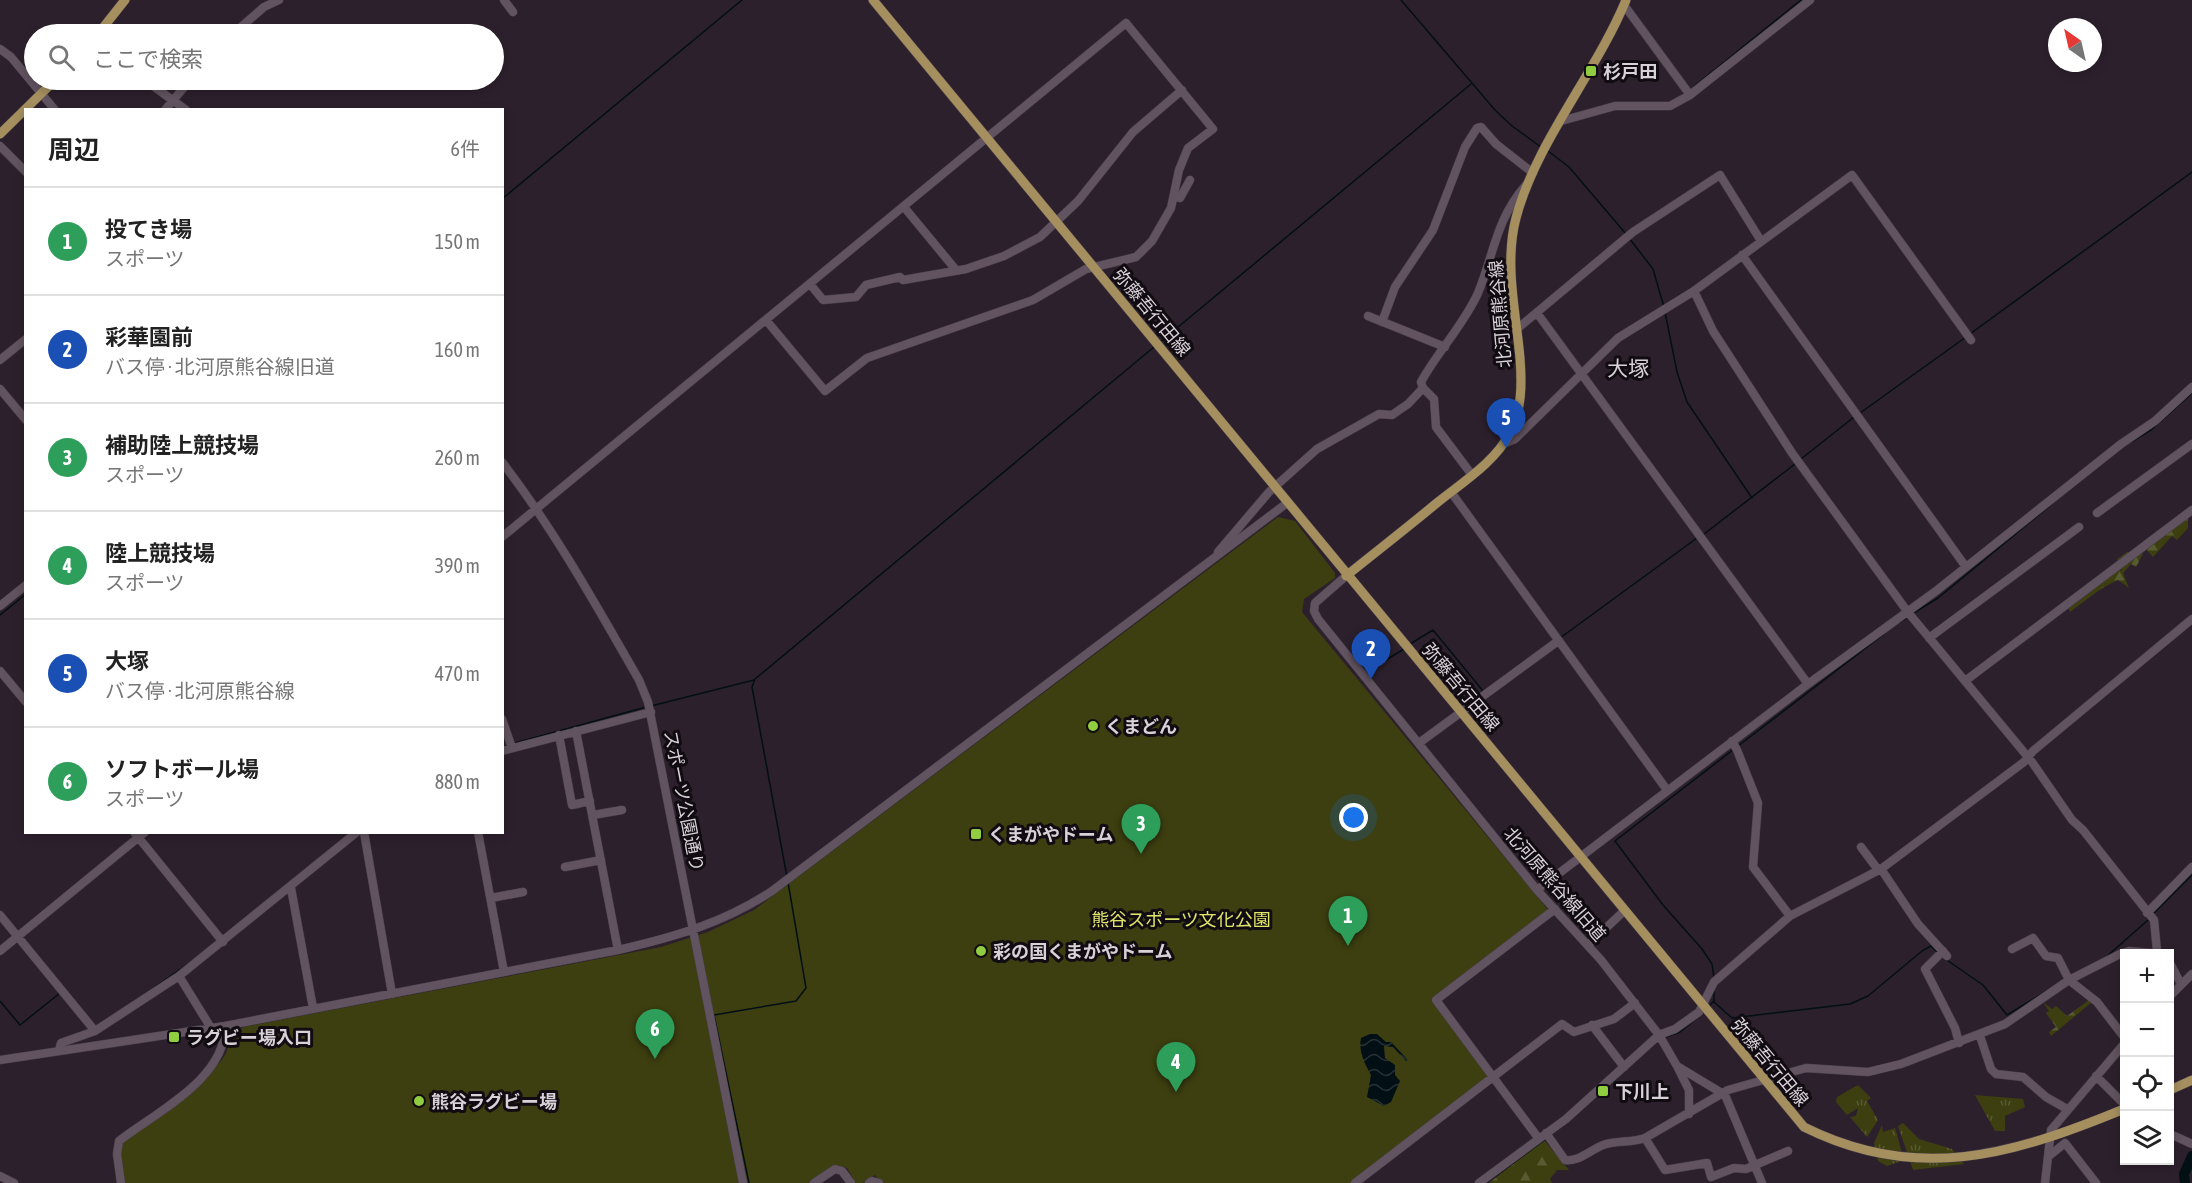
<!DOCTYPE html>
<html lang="ja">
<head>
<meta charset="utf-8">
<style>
	:root { --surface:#fff; --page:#f2f2f2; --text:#222; --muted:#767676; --line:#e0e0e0; --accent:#546f30 }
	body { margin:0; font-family:"Asap Condensed","Noto Sans JP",sans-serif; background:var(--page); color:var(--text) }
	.controls { position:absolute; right:18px; bottom:18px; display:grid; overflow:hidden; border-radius:0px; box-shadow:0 3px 9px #0003 }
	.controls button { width:54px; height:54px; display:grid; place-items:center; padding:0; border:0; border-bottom:2px solid var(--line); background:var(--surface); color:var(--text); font:30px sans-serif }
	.compass { position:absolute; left:2048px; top:18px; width:54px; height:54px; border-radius:50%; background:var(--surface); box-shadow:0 3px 9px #0003; rotate:326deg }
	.you { position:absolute; left:1354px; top:818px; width:21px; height:21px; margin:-15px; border:4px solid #fff; border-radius:50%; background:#1a73e8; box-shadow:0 0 0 9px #1a73e833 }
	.badge { display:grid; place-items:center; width:39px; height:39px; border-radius:50%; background:var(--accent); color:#fff; font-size:20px; font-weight:700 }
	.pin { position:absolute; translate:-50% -50px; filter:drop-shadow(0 2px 3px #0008) }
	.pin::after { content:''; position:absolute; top:32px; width:21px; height:18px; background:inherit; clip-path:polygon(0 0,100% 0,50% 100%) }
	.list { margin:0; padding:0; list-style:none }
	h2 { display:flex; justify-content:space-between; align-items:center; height:78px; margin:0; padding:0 24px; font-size:26px }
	h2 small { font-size:20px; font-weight:400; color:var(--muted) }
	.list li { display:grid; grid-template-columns:39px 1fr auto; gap:18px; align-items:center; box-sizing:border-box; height:108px; padding:0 24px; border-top:2px solid var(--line) }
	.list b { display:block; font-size:22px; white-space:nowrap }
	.list p { margin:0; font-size:20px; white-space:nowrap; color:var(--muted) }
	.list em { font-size:20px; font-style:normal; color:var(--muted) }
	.icon { flex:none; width:33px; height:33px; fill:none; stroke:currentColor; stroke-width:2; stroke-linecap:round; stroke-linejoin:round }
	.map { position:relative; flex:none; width:2192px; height:1183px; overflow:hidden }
	.search { position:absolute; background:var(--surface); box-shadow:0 3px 9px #0003; left:24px; top:24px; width:480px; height:66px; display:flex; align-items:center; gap:15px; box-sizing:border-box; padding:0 21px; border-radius:33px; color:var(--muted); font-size:22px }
	.panel { position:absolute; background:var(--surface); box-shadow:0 3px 9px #0003; left:24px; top:108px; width:480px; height:726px; border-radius:0px }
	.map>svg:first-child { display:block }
	.grass { fill:url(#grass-tufts) }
	.forest { fill:url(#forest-firs) }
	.park { fill:#3d3f10 }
	.water { fill:url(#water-waves) }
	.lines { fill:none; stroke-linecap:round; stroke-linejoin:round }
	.stream { stroke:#020f14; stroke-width:1.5 }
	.river { stroke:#020f14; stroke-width:10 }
	.minor-casing { stroke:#473e47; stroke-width:9 }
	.major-casing { stroke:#473e47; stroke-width:10 }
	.minor { stroke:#615360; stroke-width:8 }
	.major { stroke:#a58f5e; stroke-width:9 }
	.poi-dot { fill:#91cd40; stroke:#110c11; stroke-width:2 }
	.labels { text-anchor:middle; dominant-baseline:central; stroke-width:6; stroke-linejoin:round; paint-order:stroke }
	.poi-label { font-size:18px; font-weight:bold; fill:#d9d1d8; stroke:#110c11; text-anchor:start }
	.street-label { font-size:18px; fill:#d9d1d8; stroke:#110c11 }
	.park-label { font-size:18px; fill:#e0e667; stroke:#110c11 }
	.quarter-label { font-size:21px; fill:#d9d1d8; stroke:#110c11 }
</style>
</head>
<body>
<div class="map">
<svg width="2192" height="1183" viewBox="0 0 2192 1183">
	<defs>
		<pattern id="grass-tufts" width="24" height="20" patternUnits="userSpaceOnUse" patternTransform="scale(1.5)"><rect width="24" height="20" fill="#3d3f10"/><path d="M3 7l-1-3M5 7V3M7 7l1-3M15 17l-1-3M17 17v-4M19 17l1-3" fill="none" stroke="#585a32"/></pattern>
		<pattern id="forest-firs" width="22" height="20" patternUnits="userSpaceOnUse" patternTransform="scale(1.5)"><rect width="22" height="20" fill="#3d3f10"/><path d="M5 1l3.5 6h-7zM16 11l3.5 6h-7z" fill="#585a32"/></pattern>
		<pattern id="water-waves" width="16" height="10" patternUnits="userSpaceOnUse" patternTransform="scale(1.5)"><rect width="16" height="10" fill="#020f14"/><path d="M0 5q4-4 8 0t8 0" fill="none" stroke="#263135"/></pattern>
	</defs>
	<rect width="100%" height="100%" fill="#2c202c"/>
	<path class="grass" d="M1858,1085L1871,1098L1867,1101L1878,1120L1867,1137L1850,1117L1856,1116L1858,1108L1847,1115L1836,1102L1837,1097Z
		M1975,1095L2023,1099L2025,1107L2005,1116V1131H1995Z
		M1903,1123L1919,1139L1952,1149L1964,1164L1913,1170L1898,1126Z
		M1882,1125L1883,1132L1895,1128L1904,1160L1887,1166L1878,1161L1874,1143Z"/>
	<path class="forest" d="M2183,517L2188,519V528L2177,540L2172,536L2153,557L2145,548L2168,528L2178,526V521Z
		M2127,552L2143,554L2136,567L2131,564L2123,573L2129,588L2118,580C2101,587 2085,601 2070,612L2067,606L2086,595L2118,569L2122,571L2117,559Z
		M2089,1000L2092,1002L2051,1036L2049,1032L2056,1027L2046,1013L2049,1011L2043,1002L2052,1009L2056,1006L2067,1016Z
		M1544,1140L1569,1170H1557L1550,1179L1552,1183H1489Z"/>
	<path class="park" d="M1278,517L1295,521L1335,573V578L1304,599L1302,612L1549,911L1432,1000L1491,1077L1351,1183H881L875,1175L863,1183H856L847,1168L839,1166L811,1183H124L120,1155L123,1141C158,1118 193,1093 221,1061C232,1048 225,1040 243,1027L661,947L708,932L754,910Z"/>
	<path class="water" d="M1370,1034H1377L1386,1042H1391L1408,1060L1406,1061L1393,1047L1384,1046L1385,1058L1395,1065V1075L1400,1081L1391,1102L1384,1106L1367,1097L1371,1075C1365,1064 1358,1051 1361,1038Z"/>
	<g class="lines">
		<path class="stream" d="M1401,0L1495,110L1512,126L1541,147
			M1691,89L1801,0
			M1548,151L1569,167L1626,234
			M502,199L742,0
			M1629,238L1653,269L1664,307
			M1665,312L1677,372L1687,402L1752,498
			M1970,334L2192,172
			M1160,342L1471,84
			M1860,413L1966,337
			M2131,442L2151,430L2192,393
			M1801,459L1854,417
			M1704,534L1795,464
			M1912,614L1938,598L2052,504
			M0,615L26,594
			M1900,622L1908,617
			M1560,638L1697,538
			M1410,644L1433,630L1483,691
			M1368,671L1404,649
			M651,706L754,680
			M515,743L646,707
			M1738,746L1884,634
			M787,877L752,687L755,679L1154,347
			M2153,914L2192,875
			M1941,956L1983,985L2007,1015L2048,990
			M2105,958L2148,920
			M1714,978L1712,964L1702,949L1663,905L1615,841L1734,749
			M145,994L195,959
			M0,1001L20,1025L60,993
			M1714,1002L1732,1018L1850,1004L1868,996L1922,951L1931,946L1937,952
			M1709,1006L1714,1001V989
			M1663,1038L1680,1032L1702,1014
			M1573,1117L1617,1078
			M1552,1134L1563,1126
			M749,1183L714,1015L796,1001L806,988L788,882
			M1486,1183L1546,1139"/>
		<path class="river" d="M2185,1183L2184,1174L2192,1156"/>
		<defs>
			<path id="minor" d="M504,0L513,12
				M1624,5L1690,95
				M233,34L264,7L279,0
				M0,49L11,57L55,110
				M145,80L186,110
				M165,110L190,80
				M1561,121L1615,106H1670L1690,95L1810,0
				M0,146L26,172
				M1174,196L1180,198L1190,180
				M904,207L956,270
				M1742,255L1966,567
				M810,284L823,300L856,297L866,285L900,277L903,280L966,269L1004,256L1040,237L1078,201L1133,132L1182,90
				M1694,291L1713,331L1792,453L1907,611L2032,762L2072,820L2083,830L2154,920L2157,951
				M1537,313L1808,684
				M1368,316L1445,347
				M1382,322L1395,287L1433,230L1465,147L1477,128L1481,127L1496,144L1533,173
				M1517,329L1633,232L1720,175L1761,241
				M0,360L26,339
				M1423,388L1434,399L1436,427L1472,475
				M0,389L26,420
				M1503,444L1515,439L1618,338L1694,291L1852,175L1971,340
				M502,462C555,531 596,605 639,680L648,702L743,1183
				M1451,492L1667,790
				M2097,513L2192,444
				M502,537L1126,23L1213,129L1188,148L1179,170L1171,208L1152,241L1136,257L1086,269L1033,300L867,358L825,391L766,320
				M1218,552L1269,492L1317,449L1379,414L1392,415L1408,404L1423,388L1421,382C1438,351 1463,326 1478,293C1494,254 1496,219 1526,185
				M1346,576L1315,603L1314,611L1318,619L1537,890L1601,960L1659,1035L1677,1066L1725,1095L1762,1183
				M0,606L26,585
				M1929,638L2079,527
				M0,671L26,702
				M1965,681L2192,510
				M502,719L512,748
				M576,731L618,950
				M559,735L572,805L590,801
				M1732,741L1737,750L1758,803L1753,867L1790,916
				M1419,743L1558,641
				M502,751L651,712
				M593,815L622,810
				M134,832L223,942
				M364,832L392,994
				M478,832L504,972
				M1861,847L1876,867L1881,869L1918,924L1947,956
				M565,867L601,860
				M291,888L313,1008
				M1537,890L1808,684L1936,591L2121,444L2155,421L2192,387
				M491,898L523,892
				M2147,913L2192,867
				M0,915L95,1031
				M1588,945L1624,911
				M2012,949L2033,938L2046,956L2058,958L2069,980L2097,1002L2124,1037
				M0,951L145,832
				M1943,951L1925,969L1955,1028L1959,1043
				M2170,963L2181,984
				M179,976L211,1028
				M2170,996L2192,974
				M1592,1025L1624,1067
				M1980,1036L1991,1069L1996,1074L2023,1077L2046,1097L2067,1109
				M59,1050L61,1043L95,1031L179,976L357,832
				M0,1060L225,1026L618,950C674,937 724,923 772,891L1287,503
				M1678,1068L1689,1090V1114
				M2096,1076L2124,1104
				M1546,1133L1565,1160C1579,1162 1590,1150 1603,1145C1616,1140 1632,1143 1645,1138L1728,1090L1806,1068L1868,1072L1901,1064L2005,1024L2069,980L2120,954L2129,951L2162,954
				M2170,1134L2192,1144
				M1645,1138L1665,1170L1707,1163L1711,1177L1734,1168L1746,1169L1788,1151
				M1539,1139L1436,1000L1555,909
				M2049,1156L2065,1143L2096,1183
				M0,1176L14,1183
				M121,1183L117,1154L119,1141C156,1112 226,1079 225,1026
				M814,1183L835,1169L842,1171L851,1183
				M869,1183L872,1181L879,1183
				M1355,1183L1562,1024L1574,1032L1614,1019L1635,1003
				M1479,1183L1566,1119L1659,1035L1675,1029L1699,1012L1714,982L1790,916L1881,869L2024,762L2033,751L2192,619
				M2045,1183L2051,1130L2124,1044"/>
			<path id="major" d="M873,0L1804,1127C1916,1183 2010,1156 2124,1109
				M98,34L125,0
				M0,134L55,80
				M1346,576C1377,551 1408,527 1438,502C1463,482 1495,462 1510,433C1522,410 1522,384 1520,358C1516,313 1504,263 1516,218C1536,142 1596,73 1626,0
				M2170,1090L2192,1080"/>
		</defs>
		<use href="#minor" class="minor-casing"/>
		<use href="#major" class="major-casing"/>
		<use href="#minor" class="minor"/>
		<use href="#major" class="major"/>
	</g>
	<g class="poi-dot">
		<rect x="1585" y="65" width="12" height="12" rx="3"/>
		<circle cx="1093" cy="726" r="6"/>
		<rect x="970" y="828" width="12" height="12" rx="3"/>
		<circle cx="981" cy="951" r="6"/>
		<rect x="168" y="1031" width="12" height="12" rx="3"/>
		<rect x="1597" y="1085" width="12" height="12" rx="3"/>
		<circle cx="419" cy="1101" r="6"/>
	</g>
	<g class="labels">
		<g class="poi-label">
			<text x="1603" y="71">杉戸田</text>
			<text x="1105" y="726">くまどん</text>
			<text x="988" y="834">くまがやドーム</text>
			<text x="993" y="951">彩の国くまがやドーム</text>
			<text x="186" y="1037">ラグビー場入口</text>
			<text x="1615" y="1091">下川上</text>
			<text x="431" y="1101">熊谷ラグビー場</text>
		</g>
		<g class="street-label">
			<text transform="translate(1152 312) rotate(50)">弥藤吾行田線</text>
			<text transform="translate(1500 314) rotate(-95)">北河原熊谷線</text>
			<text transform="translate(1461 687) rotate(50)">弥藤吾行田線</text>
			<text transform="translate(684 801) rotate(79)">スポーツ公園通り</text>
			<text transform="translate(1555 884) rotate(49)">北河原熊谷線旧道</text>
			<text transform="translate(1770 1062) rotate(50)">弥藤吾行田線</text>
		</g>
		<g class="park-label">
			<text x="1181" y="919">熊谷スポーツ文化公園</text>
		</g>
		<g class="quarter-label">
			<text x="1628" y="368">大塚</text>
		</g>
	</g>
</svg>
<div class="controls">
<button>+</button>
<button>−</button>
<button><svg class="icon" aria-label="locate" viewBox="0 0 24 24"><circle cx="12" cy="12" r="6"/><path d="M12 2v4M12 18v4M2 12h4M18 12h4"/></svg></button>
<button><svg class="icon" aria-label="layers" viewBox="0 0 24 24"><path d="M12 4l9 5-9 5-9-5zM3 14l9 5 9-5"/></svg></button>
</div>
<svg class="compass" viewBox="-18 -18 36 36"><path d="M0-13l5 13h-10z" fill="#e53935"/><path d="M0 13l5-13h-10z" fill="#767676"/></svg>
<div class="you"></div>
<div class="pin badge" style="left:1348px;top:946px;background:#2e9e5b">1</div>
<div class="pin badge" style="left:1371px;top:679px;background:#1a4fb4">2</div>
<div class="pin badge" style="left:1141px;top:854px;background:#2e9e5b">3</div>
<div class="pin badge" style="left:1176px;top:1092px;background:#2e9e5b">4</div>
<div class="pin badge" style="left:1506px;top:448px;background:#1a4fb4">5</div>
<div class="pin badge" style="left:655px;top:1059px;background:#2e9e5b">6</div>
<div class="search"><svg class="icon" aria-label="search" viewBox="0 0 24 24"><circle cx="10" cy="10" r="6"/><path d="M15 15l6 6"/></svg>ここで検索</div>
<section class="panel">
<h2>周辺<small>6件</small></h2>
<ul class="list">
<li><span class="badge" style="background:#2e9e5b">1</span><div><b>投てき場</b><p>スポーツ</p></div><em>150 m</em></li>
<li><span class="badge" style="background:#1a4fb4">2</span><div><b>彩華園前</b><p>バス停 · 北河原熊谷線旧道</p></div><em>160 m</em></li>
<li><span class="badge" style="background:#2e9e5b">3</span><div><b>補助陸上競技場</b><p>スポーツ</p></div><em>260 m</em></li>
<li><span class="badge" style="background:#2e9e5b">4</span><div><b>陸上競技場</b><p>スポーツ</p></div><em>390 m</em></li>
<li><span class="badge" style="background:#1a4fb4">5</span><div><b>大塚</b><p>バス停 · 北河原熊谷線</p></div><em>470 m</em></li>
<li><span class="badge" style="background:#2e9e5b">6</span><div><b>ソフトボール場</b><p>スポーツ</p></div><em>880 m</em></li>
</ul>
</section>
</div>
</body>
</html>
